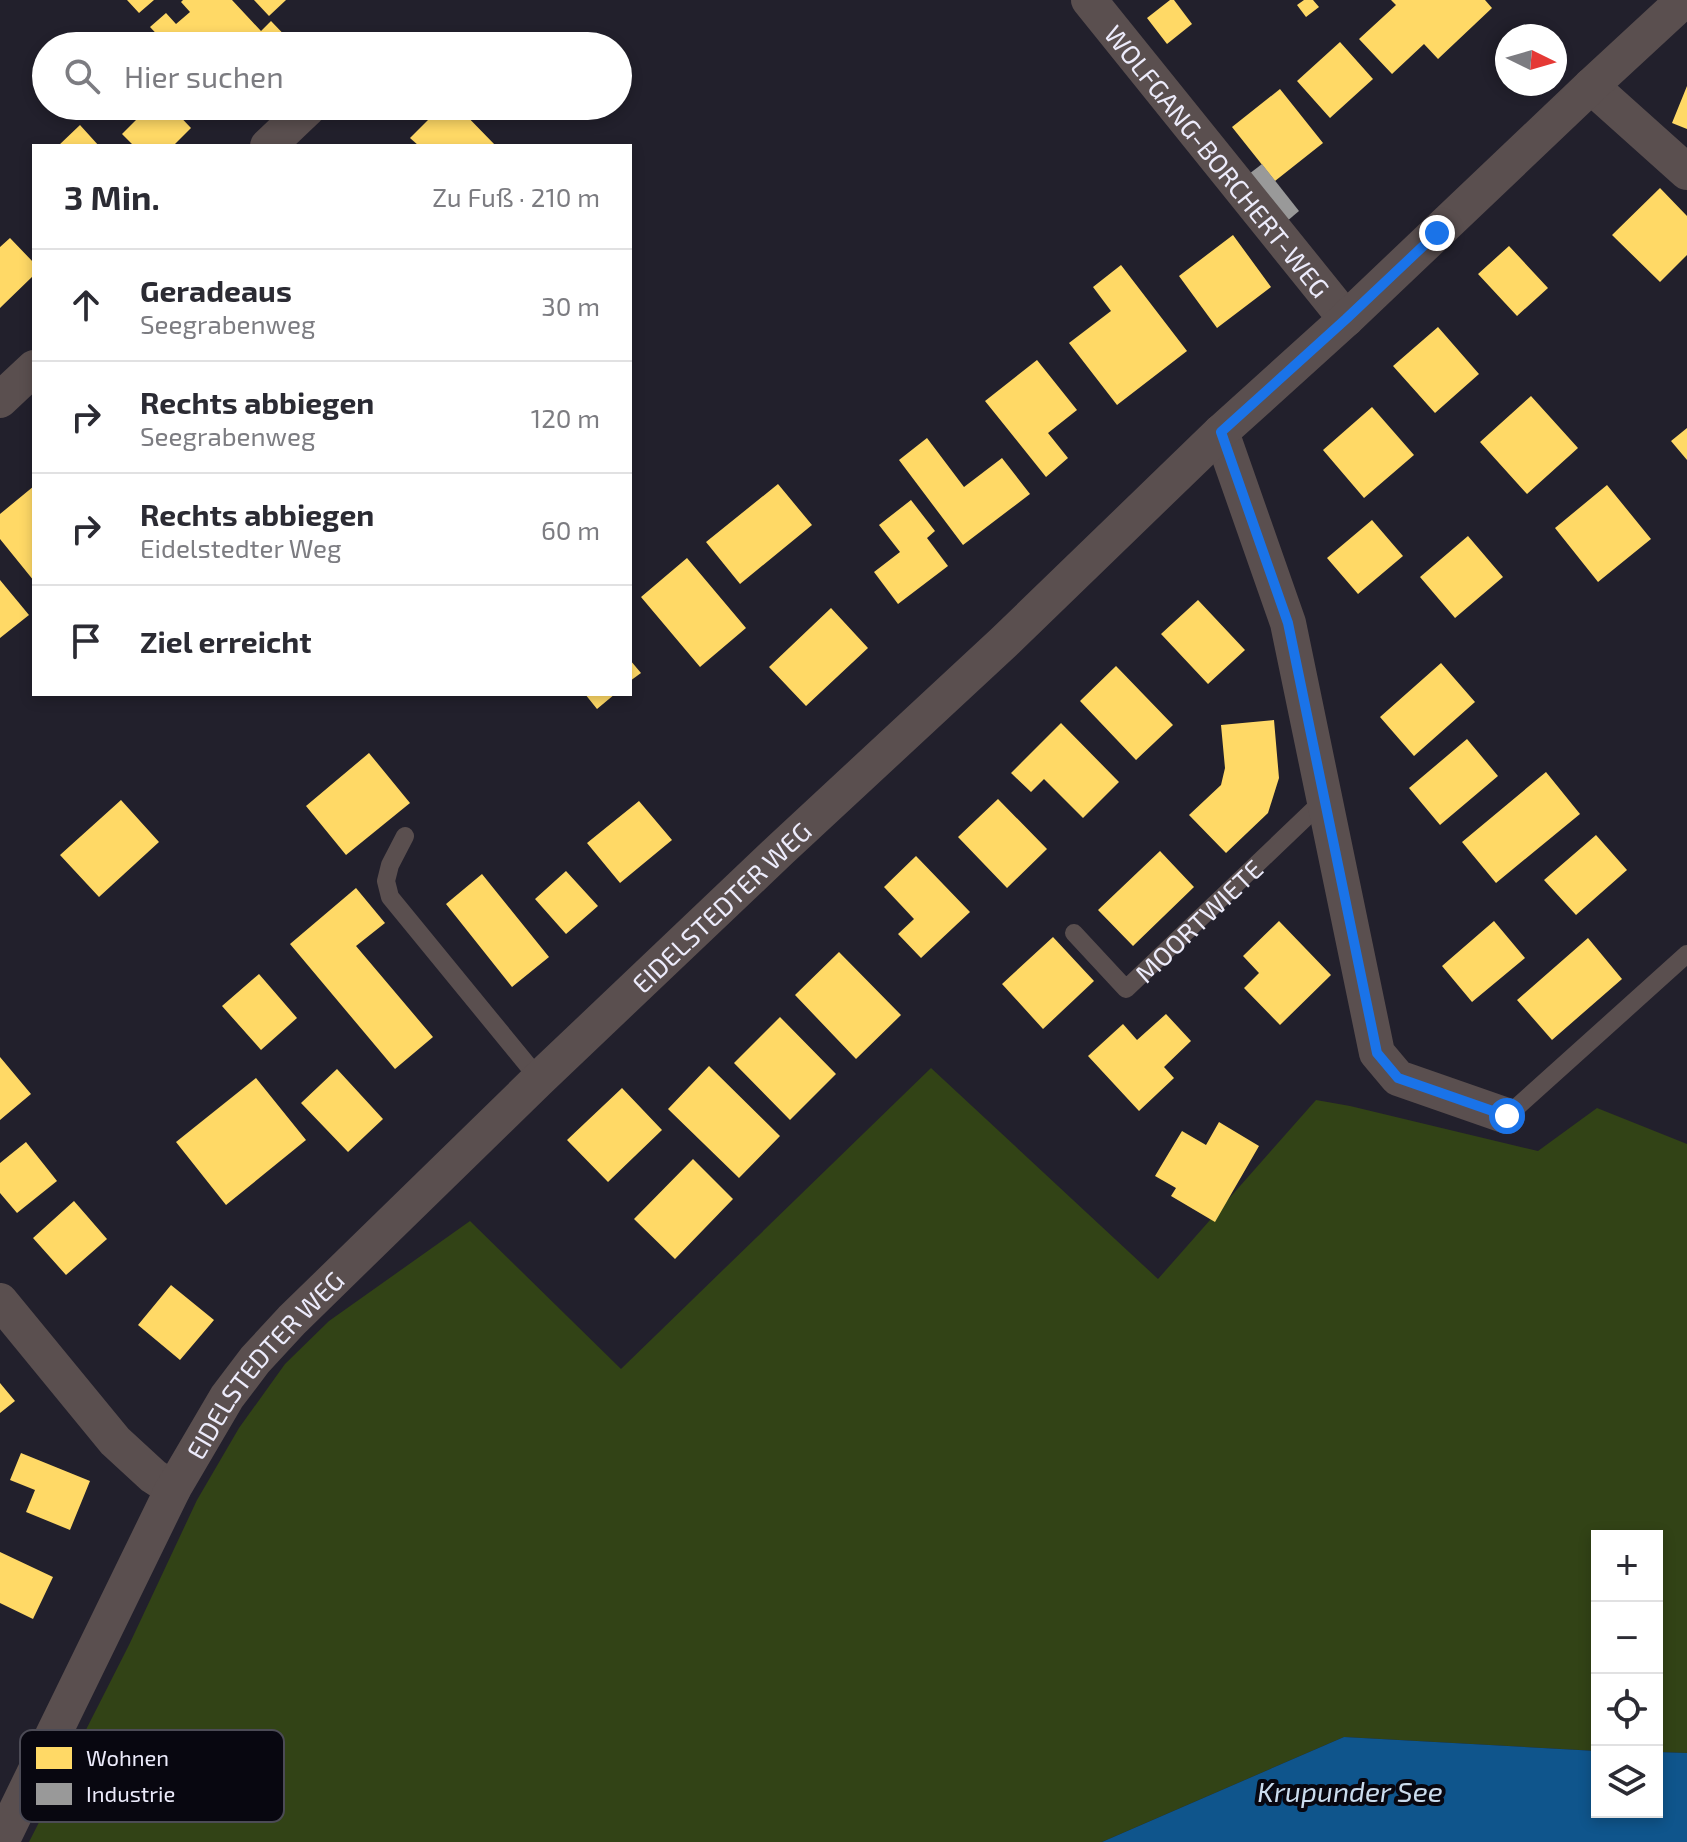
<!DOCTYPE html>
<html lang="de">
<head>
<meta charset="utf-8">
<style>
	:root { --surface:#fff; --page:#f2f2f3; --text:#2b2b33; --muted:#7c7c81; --line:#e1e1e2 }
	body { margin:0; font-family:"Exo 2",sans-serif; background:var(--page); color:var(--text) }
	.controls { position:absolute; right:24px; bottom:24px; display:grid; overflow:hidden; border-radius:0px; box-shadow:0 4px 12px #0003 }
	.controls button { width:72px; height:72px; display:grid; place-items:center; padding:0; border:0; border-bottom:2px solid var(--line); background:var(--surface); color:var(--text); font:40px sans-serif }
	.compass { position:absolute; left:1495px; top:24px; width:72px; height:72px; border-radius:50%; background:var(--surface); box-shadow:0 4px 12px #0003; rotate:95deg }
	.stop { position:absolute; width:24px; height:24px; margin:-18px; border:6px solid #1a73e8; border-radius:50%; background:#fff }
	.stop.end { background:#1a73e8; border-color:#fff; box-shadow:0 2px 8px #0008 }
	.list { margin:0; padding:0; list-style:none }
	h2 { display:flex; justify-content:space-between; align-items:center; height:104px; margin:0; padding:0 32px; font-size:34px }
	h2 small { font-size:26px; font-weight:400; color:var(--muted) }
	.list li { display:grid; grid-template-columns:52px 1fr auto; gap:24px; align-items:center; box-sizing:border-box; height:112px; padding:0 32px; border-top:2px solid var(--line) }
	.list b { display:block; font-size:30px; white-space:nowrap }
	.list p { margin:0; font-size:26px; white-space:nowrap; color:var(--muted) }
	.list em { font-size:26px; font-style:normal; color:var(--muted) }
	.icon { flex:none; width:44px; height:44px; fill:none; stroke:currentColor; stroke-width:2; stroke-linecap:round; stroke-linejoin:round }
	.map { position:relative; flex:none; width:1687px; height:1842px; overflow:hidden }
	.search { position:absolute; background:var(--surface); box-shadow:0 4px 12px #0003; left:32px; top:32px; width:600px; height:88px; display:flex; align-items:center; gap:20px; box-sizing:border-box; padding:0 28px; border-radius:44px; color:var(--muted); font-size:30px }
	.panel { position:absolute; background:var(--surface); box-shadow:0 4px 12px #0003; left:32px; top:144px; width:600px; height:552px; border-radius:0px }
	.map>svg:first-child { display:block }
	.green { fill:#324316 }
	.water { fill:#0f558c }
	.homes { fill:#ffd966 }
	.industry { fill:#999 }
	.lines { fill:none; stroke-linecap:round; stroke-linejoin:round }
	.service { stroke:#5a4f4f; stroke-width:18 }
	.minor { stroke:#5a4f4f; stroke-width:36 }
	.route { stroke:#1a73e8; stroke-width:10 }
	.labels { text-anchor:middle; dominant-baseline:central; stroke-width:8; stroke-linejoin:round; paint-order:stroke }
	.street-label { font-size:26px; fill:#ecebfb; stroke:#080710 }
	.water-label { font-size:28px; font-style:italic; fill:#cbdced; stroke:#080710 }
	.key { fill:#080710; stroke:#4c4b56; stroke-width:2 }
	.key-label { font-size:22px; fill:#ecebfb }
</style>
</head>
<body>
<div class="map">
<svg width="1687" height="1842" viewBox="0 0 1687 1842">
	<rect width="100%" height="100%" fill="#22202c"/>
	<path class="green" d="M931,1068L1158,1279L1316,1100L1350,1106L1538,1151L1597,1108L1687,1144V1753L1657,1752V1536H1597V1751L1344,1737L1102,1842H29L129,1645L197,1500L239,1428L285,1364L329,1321L470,1221L621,1369Z"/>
	<path class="water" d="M1344,1737L1597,1751V1812H1657V1752L1687,1753V1842H1102Z"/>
	<path class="homes" d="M127,0H154L139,13Z
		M183,0H232L261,31L271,21L295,46H275L267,38L259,46H168L150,27L166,13L176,24L190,12L181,2Z
		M254,0H286L269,16Z
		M1170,0H1174L1192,24L1167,44L1147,18Z
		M1304,0H1313L1319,7L1306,17L1297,5Z
		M1391,0H1485L1492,8L1438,59L1424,44L1392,74L1359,39L1396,5Z
		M1340,42L1373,79L1330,118L1297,81Z
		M1687,86V129L1672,123Z
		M1280,89L1323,143L1275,181L1232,127Z
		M126,106H170L191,128L173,146H134L122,134L138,118Z
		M442,106H457L496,146H419L410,138Z
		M80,125L99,146H58Z
		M1660,188L1687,216V255L1660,282L1612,235Z
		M1233,235L1271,287L1217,328L1179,276Z
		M10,238L34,263V275L0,308V247Z
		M1509,246L1548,288L1517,316L1478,274Z
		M1121,265L1187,351L1117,405L1069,343L1111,311L1093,287Z
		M1438,327L1479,374L1435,413L1393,366Z
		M1037,360L1077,410L1048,433L1068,458L1046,477L985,401Z
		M1531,396L1578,448L1527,494L1480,442Z
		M1372,407L1414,455L1364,498L1323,450Z
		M1687,428V460L1671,441Z
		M927,438L964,487L1002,458L1030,494L963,545L899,460Z
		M778,484L812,525L740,584L706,542Z
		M1607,485L1651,539L1598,582L1555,528Z
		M34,486V581L0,539V514Z
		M911,500L935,531L927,538L948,566L898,604L874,572L900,552L879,525Z
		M1372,520L1403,556L1358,594L1327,558Z
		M1468,536L1503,577L1455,618L1420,577Z
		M687,558L746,628L700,667L641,597Z
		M0,580L29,615L0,638Z
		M1198,600L1245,650L1208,684L1161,634Z
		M831,608L868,648L806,706L769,667Z
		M630,660L641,673L630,681Z
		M1441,663L1475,702L1414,756L1380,717Z
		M1116,666L1173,725L1136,760L1080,701Z
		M585,694H615L597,709Z
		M1274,720L1279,778L1268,813L1226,853L1189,815L1221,785L1225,768L1221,725Z
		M1061,723L1119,782L1083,818L1044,779L1031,792L1011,773Z
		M1467,739L1498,776L1440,825L1409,788Z
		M369,753L410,803L346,855L306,806Z
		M1546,772L1580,814L1496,883L1462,842Z
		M998,799L1047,849L1007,888L958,837Z
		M121,800L159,842L99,897L60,855Z
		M639,801L672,840L620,883L587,843Z
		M1596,835L1627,870L1576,915L1544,880Z
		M1160,851L1194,887L1133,946L1098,910Z
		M916,856L970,912L921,958L898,934L914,919L884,887Z
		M566,871L598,906L566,934L535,899Z
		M482,874L549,957L512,987L446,904Z
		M356,888L385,923L356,946L433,1037L395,1069L290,944Z
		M1279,921L1331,975L1280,1025L1244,988L1259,973L1243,956Z
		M1494,921L1525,958L1472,1002L1442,966Z
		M1053,937L1094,981L1043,1029L1002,984Z
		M1588,938L1622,979L1552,1040L1517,1000Z
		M839,952L901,1015L856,1059L795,995Z
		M259,974L297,1018L261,1050L222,1006Z
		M1166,1014L1191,1041L1164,1067L1174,1078L1139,1111L1088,1056L1123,1024L1137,1040Z
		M780,1017L836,1074L790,1120L734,1063Z
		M0,1057L31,1094L0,1120Z
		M709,1066L780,1136L739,1178L668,1109Z
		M337,1069L383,1119L348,1152L301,1103Z
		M256,1078L306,1140L226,1205L176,1142Z
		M622,1088L662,1130L608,1182L567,1140Z
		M1219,1122L1259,1146L1215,1222L1171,1196L1176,1188L1155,1176L1182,1131L1206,1145Z
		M26,1142L57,1181L17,1213L0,1193V1163Z
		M693,1159L733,1199L675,1259L634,1219Z
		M74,1201L107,1239L66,1275L33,1238Z
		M171,1285L214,1320L180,1360L138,1325Z
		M0,1383L15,1401L0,1413Z
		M21,1453L90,1481L70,1530L26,1512L35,1490L10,1480Z
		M0,1552L53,1577L33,1619L0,1603Z"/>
	<path class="industry" d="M1262,164L1299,211L1286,222L1249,174Z"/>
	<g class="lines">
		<g class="service">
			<path d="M405,836L390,865L386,881L390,897L539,1079"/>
			<path id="s1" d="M1074,933L1126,989L1326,798"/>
			<path d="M1507,1116L1687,954"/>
		</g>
		<g class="minor">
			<path id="s2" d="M1089,0L1346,319"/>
			<path d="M1591,86L1687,172"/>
			<path d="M268,146L310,106"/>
			<path d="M0,400L34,368"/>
			<path d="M1221,432L1288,623L1377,1053L1398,1078L1507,1116"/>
			<path d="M0,1301L115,1441L153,1476L173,1489"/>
			<path id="s3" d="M1,1842L173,1489L227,1397L255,1360L292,1320L539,1079L781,849L1004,642L1221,432L1346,319L1591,86L1684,0"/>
		</g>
	</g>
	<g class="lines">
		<path class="route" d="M1437,233L1346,319L1221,432L1288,623L1377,1053L1398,1078L1507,1116"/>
	</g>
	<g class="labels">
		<g class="street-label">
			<text stroke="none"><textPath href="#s2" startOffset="206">WOLFGANG-BORCHERT-WEG</textPath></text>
			<text stroke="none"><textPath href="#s3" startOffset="1196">EIDELSTEDTER WEG</textPath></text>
			<text stroke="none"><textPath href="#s1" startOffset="176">MOORTWIETE</textPath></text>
			<text stroke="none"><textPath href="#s3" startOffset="548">EIDELSTEDTER WEG</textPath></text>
		</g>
		<g class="water-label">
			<text x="1350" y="1791">Krupunder See</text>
		</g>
	</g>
	<rect x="20" y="1730" width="264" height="92" rx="12" class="key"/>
	<rect x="36" y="1747" width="36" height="22" fill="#ffd966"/>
	<rect x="36" y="1783" width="36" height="22" fill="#999"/>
	<g class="key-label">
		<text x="86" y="1766">Wohnen</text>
		<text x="86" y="1802">Industrie</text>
	</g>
</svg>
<div class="controls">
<button>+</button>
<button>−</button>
<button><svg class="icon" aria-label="locate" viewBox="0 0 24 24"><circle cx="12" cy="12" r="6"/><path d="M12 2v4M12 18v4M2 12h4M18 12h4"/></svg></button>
<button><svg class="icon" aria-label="layers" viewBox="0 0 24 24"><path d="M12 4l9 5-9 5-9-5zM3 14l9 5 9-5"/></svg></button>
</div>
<svg class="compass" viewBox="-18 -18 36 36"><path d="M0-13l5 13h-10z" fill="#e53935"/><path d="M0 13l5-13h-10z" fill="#7c7c81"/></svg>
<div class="stop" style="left:1507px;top:1116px"></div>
<div class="stop end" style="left:1437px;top:233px"></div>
<div class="search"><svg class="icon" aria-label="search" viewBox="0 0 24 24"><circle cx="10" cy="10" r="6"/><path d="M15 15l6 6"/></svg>Hier suchen</div>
<section class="panel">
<h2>3 Min.<small>Zu Fuß · 210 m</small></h2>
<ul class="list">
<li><svg class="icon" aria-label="ahead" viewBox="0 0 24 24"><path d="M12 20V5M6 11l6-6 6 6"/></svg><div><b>Geradeaus</b><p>Seegrabenweg</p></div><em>30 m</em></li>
<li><svg class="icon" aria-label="right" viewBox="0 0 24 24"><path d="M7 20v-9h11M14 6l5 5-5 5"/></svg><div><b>Rechts abbiegen</b><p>Seegrabenweg</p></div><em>120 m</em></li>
<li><svg class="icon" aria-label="right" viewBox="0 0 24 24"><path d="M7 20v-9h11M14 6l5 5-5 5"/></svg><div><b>Rechts abbiegen</b><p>Eidelstedter Weg</p></div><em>60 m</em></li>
<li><svg class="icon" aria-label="arrive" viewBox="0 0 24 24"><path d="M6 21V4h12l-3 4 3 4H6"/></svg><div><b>Ziel erreicht</b></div></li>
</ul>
</section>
</div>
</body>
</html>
